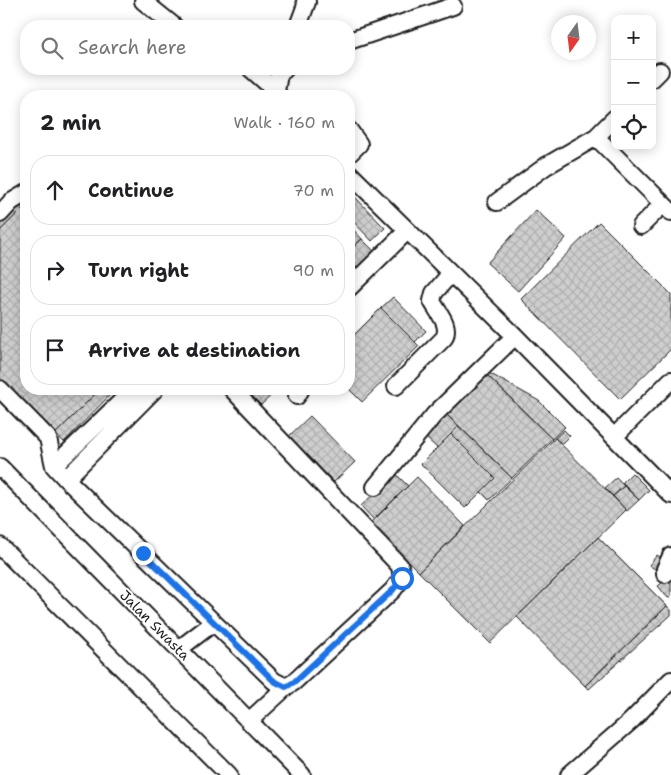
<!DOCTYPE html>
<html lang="en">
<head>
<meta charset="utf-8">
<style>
	:root { --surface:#fff; --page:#f2f2f2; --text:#202124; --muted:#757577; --line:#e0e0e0 }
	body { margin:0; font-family:"Shantell Sans",sans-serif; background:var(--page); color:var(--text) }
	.controls { position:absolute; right:15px; top:15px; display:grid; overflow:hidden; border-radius:10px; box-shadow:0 2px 12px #0003 }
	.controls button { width:45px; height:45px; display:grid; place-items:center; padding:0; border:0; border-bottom:1px solid var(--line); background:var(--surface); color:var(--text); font:25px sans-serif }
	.compass { position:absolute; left:551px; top:15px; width:45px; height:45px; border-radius:50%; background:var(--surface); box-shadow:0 2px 12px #0003; rotate:194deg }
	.stop { position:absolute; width:15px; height:15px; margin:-11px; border:4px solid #1a73e8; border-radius:50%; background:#fff }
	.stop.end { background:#1a73e8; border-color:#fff; box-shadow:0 1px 5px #0008 }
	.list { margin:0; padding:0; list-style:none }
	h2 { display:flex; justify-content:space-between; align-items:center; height:65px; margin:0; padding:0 20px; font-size:21px }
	h2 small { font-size:16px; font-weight:400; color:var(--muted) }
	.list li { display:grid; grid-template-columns:32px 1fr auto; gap:15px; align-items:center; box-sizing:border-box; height:70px; margin:0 10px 10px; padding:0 10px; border:1px solid var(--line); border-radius:20px }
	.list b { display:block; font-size:19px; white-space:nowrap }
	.list em { font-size:16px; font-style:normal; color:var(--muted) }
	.icon { flex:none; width:28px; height:28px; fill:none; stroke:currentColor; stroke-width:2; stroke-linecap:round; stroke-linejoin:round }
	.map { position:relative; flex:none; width:671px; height:775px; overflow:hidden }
	.search { position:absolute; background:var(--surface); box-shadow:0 2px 12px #0003; left:20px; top:20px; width:335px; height:55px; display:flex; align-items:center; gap:12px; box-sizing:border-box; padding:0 18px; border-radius:20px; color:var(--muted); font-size:19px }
	.panel { position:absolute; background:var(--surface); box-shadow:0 2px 12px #0003; left:20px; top:90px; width:335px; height:305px; border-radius:20px }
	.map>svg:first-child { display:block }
	.building { fill:url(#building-cross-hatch); stroke:#1c1c1c }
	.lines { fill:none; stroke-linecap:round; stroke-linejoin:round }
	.minor-casing { stroke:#1c1c1c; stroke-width:20 }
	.minor { stroke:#fff; stroke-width:16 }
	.route { stroke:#1a73e8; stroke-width:6 }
	.labels { text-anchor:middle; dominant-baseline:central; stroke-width:4; stroke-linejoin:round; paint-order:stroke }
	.street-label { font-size:14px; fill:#1c1c1c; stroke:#fff }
</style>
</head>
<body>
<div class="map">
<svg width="671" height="775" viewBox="0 0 671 775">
	<defs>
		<pattern id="building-cross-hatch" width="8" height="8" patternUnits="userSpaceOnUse" patternTransform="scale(1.25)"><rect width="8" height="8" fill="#cecece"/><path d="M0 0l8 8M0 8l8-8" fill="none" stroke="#b0b0b0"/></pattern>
	</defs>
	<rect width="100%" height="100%" fill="#fff"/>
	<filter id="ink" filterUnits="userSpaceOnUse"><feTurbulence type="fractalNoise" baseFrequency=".02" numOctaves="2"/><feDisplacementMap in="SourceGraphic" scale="10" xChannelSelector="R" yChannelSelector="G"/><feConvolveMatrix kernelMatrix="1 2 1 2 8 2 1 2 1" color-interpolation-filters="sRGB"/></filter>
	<g filter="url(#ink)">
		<path class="building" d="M353,195L385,228L372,241L349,217V198Z
			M18,204L23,208L0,231V222Z
			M26,205V389H100L55,434L0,380V231Z
			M536,210L566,238L518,291L487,263Z
			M599,222L671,294V349L620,399L521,299Z
			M349,225L362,239L349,251Z
			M362,239L375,252L350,277L349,251Z
			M393,297L426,331L415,342L381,308Z
			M381,308L419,346L362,402L349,389V340Z
			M489,373L539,401L565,427L552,439L487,375Z
			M487,375L552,439L512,478L447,415Z
			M100,389H116L64,442L55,434Z
			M245,389H278L261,405Z
			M447,415L459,426L437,448L425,437Z
			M310,416L355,462L334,482L289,436Z
			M459,426L512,478L489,500L481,492L495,478L451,434Z
			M564,430L570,436L562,444L555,438Z
			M451,434L495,478L465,508L421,464Z
			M555,438L626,510L490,643L419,572Z
			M395,473L408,486L374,520L361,506Z
			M632,473L649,490L639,500L622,483Z
			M417,477L465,526L419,572L370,523Z
			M616,478L624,486L613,496L605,488Z
			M624,486L639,500L627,511L613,496Z
			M598,537L667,606L585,686L517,617Z
			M657,555L664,560L656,570L649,565Z
			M668,578L671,581V596L668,598L658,586Z
			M667,606L671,610V615L589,689L585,686Z"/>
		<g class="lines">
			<defs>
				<path id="minor" d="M143,1L174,26
					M298,26L307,2L305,0
					M349,41L453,6
					M251,69L276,91L279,96
					M652,79L660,71
					M276,91L279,74L285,69
					M615,118L596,137L671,212
					M349,130L359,144L349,154
					M349,173L515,336L671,495
					M497,202L546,166L596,137
					M0,214L11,202L26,193
					M641,226L663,204
					M349,288L407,231
					M396,386L444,338C451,325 438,313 432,301L434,293L451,273
					M0,389L48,438L54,466L66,479L274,681L286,687L294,682L393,590L402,578L400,566L232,389
					M297,396L301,389
					M614,437L671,380
					M54,466L134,389
					M0,467L302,775
					M66,479L155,389
					M375,487L434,415L515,336
					M0,546L229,775
					M665,574V569L671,556
					M179,649L213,623
					M249,721L286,687
					M569,775L631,721L671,680"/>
			</defs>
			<use href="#minor" class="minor-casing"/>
			<use href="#minor" class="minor"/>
		</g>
	</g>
	<g class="lines" filter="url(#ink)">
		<path class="route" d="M143,553L274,681L286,687L294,682L393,590L402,578"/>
	</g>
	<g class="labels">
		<g class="street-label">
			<text transform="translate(155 625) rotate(45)">Jalan Swasta</text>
		</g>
	</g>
</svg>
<div class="controls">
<button>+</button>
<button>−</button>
<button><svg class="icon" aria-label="locate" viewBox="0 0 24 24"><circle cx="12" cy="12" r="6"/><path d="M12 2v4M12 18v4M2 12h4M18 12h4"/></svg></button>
</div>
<svg class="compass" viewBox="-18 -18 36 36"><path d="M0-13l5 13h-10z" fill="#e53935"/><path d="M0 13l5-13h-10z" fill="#757577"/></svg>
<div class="stop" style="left:402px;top:578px"></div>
<div class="stop end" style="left:143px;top:553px"></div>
<div class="search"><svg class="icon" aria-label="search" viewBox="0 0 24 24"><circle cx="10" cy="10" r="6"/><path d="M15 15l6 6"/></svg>Search here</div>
<section class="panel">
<h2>2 min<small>Walk · 160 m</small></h2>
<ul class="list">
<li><svg class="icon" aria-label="ahead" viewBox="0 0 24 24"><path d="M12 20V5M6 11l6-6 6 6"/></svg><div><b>Continue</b></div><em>70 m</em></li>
<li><svg class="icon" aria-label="right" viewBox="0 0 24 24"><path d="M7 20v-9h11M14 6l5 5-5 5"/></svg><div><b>Turn right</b></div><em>90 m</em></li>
<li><svg class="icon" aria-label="arrive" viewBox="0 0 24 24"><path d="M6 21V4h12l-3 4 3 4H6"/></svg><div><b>Arrive at destination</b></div></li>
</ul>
</section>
</div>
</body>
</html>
